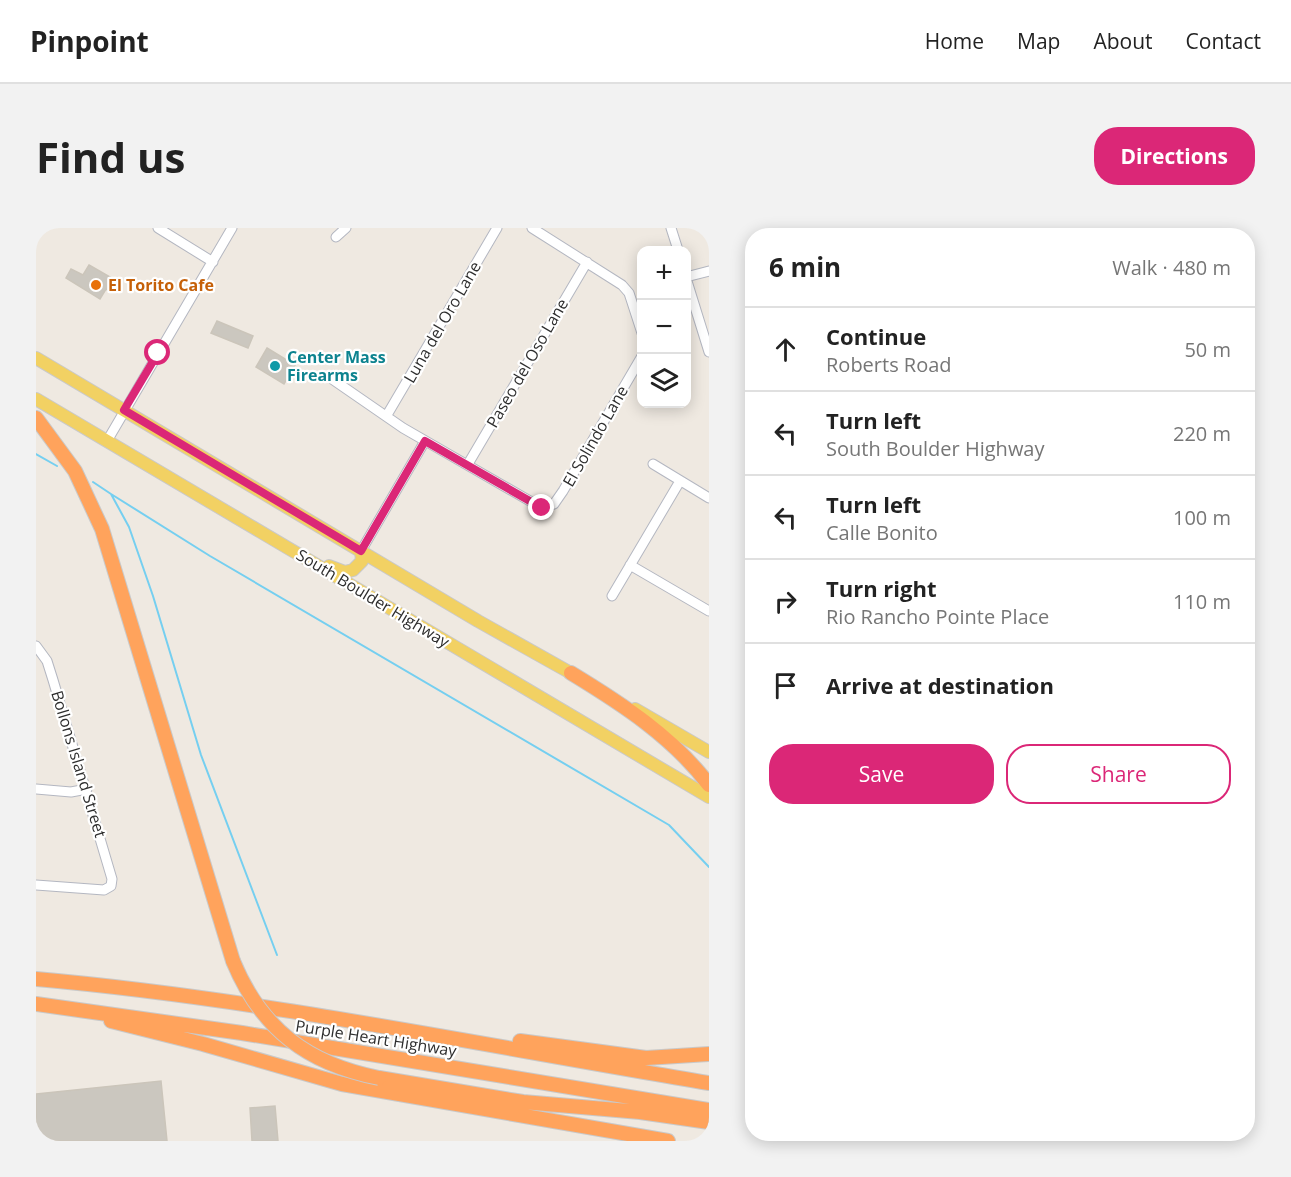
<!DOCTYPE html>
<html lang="en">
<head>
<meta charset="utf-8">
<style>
	:root { --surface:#fff; --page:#f2f2f2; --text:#222; --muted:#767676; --line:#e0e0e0; --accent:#db2777 }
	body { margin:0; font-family:"Open Sans",sans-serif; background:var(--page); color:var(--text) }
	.controls { position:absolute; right:18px; top:18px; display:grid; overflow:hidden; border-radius:12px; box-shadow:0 3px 15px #0003 }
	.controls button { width:54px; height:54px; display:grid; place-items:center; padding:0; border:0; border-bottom:2px solid var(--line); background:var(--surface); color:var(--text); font:30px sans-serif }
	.stop { position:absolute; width:18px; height:18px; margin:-14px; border:4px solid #db2777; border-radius:50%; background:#fff }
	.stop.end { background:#db2777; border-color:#fff; box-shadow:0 2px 6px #0008 }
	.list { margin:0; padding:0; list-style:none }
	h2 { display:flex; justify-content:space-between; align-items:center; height:78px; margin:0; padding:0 24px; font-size:26px }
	h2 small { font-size:20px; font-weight:400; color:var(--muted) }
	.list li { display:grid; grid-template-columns:39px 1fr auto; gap:18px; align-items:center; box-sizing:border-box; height:84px; padding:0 24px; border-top:2px solid var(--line) }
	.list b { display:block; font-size:22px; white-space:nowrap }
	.list p { margin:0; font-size:20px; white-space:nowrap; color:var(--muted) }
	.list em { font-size:20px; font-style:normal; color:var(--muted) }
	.actions { display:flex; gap:12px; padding:18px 24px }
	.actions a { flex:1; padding:14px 0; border:2px solid var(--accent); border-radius:24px; text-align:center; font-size:21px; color:var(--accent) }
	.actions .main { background:var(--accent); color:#fff }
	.icon { flex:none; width:33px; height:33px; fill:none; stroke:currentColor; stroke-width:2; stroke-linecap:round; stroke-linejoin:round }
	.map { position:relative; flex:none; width:673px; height:913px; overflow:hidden; border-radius:24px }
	header { display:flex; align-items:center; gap:36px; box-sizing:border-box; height:84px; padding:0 30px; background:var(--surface); border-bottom:2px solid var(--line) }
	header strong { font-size:28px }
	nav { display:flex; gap:33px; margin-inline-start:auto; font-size:21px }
	.intro { display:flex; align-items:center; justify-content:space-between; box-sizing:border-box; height:144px; padding:0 36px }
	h1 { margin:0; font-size:42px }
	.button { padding:15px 27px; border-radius:24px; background:var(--accent); color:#fff; font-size:21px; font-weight:700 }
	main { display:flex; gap:36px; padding:0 36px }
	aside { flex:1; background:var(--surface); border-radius:24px; box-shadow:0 3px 15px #0003 }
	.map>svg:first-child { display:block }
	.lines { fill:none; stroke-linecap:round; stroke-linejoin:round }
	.stream { stroke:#75cff0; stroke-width:2 }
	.building { fill:#cbc7bf; stroke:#cbc5ba; stroke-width:1.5 }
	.minor-casing { stroke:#b4b7c1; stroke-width:11 }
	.major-casing { stroke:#c9c9c9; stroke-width:14 }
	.highway-casing { stroke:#c9c9c9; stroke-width:16 }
	.minor { stroke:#fff; stroke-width:9 }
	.major { stroke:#f2d163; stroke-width:12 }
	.highway { stroke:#ffa35c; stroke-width:14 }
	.highway-bridge-casing { stroke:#c9c9c9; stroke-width:16; stroke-linecap:butt }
	.highway-bridge { stroke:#ffa35c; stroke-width:14 }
	.route { stroke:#db2777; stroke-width:8 }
	.food-dot { fill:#e8710a; stroke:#fff; stroke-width:2 }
	.culture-dot { fill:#0f9aa8; stroke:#fff; stroke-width:2 }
	.labels { text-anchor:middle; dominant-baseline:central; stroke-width:4.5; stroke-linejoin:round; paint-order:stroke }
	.food-label { font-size:16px; font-weight:bold; fill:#c56008; stroke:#fff; text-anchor:start }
	.street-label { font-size:16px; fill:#2e2e2e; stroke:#fff }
	.culture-label { font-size:16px; font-weight:bold; fill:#0d838f; stroke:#fff; text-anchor:start }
</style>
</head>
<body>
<header>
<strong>Pinpoint</strong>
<nav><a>Home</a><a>Map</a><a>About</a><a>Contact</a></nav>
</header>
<div class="intro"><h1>Find us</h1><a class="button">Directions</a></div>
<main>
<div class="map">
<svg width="673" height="913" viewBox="0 0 673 913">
	<rect width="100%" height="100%" fill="#efe9e1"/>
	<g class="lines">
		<path class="stream" d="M0,226L21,238
			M57,254L75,266L93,299L117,368L165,527L241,727
			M75,266L174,328L633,597L673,639"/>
	</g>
	<path class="building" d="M53,37L81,53L75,64L70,61L64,71L30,50L35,41L47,47Z
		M181,93L217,108L212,120L175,105Z
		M231,120L259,137L248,156L220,139Z
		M125,853L131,913H0V866Z
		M239,878L242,913H216L214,880Z"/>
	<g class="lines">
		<defs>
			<path id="minor" d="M122,0L177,34
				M496,0L586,57L593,65L606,105
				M635,0L642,22
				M300,9L310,0
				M650,49L673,43
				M650,50L673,124
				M296,151L367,200L506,280L518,276L527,263L606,128
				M351,187L461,0
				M71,213L196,0
				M432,236L551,34
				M617,236L673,270
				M325,323L389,213
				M594,337L673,383
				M576,368L644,253
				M0,418L11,433L17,452L76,651L75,658L68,662L0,657
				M0,561L35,564L51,561"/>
			<path id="major" d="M0,130L442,393L542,449
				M0,171L673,569
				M293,338L309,344L317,342L326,333L325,323
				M599,481L673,524"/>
			<path id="highway" d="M0,190L39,243L66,301L197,733
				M535,445C586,476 637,509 673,557
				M0,751C226,771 449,818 673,855
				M0,776L206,805L673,882
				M75,793L167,816L306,856L632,913
				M484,813L610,830L673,826
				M343,850L487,874L604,884L673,894"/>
		</defs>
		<use href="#minor" class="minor-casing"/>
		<use href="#major" class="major-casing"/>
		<use href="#highway" class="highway-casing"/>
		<use href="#minor" class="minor"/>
		<use href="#major" class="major"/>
		<use href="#highway" class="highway"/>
		<defs>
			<path id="highway-bridge" d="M197,733C225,801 272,836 343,850"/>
		</defs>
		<use href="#highway-bridge" class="highway-bridge-casing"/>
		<use href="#highway-bridge" class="highway-bridge"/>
	</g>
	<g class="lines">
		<path class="route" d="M122,125L88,182L325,323L389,213L506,280"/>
	</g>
	<circle class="food-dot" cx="60" cy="57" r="6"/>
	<circle class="culture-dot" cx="239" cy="138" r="6"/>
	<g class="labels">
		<g class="food-label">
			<text x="72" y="57">El Torito Cafe</text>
		</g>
		<g class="street-label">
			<text transform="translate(406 94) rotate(-60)">Luna del Oro Lane</text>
			<text transform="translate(491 135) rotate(-60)">Paseo del Oso Lane</text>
			<text transform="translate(559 208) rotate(-60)">El Solindo Lane</text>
			<text transform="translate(337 370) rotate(31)">South Boulder Highway</text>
			<text transform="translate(43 536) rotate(73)">Bollons Island Street</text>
			<text transform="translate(340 810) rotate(9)">Purple Heart Highway</text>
		</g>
		<g class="culture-label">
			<text x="251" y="129">Center Mass<tspan x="251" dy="18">Firearms</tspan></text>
		</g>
	</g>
</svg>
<div class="controls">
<button>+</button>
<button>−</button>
<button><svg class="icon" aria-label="layers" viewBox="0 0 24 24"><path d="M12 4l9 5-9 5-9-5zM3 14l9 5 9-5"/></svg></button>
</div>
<div class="stop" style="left:122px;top:125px"></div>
<div class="stop end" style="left:506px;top:280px"></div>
</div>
<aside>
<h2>6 min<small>Walk · 480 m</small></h2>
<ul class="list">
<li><svg class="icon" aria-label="ahead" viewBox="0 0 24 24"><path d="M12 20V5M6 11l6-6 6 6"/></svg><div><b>Continue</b><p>Roberts Road</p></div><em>50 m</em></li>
<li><svg class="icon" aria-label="left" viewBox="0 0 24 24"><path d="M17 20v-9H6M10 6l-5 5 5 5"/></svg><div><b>Turn left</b><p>South Boulder Highway</p></div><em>220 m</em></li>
<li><svg class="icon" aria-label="left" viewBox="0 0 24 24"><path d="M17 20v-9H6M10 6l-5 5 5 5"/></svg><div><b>Turn left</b><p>Calle Bonito</p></div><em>100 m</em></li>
<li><svg class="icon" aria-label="right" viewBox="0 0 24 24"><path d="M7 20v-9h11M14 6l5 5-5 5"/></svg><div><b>Turn right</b><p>Rio Rancho Pointe Place</p></div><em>110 m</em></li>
<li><svg class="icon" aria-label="arrive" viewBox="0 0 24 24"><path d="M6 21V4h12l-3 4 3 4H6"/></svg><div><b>Arrive at destination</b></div></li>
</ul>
<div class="actions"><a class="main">Save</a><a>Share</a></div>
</aside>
</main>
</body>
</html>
